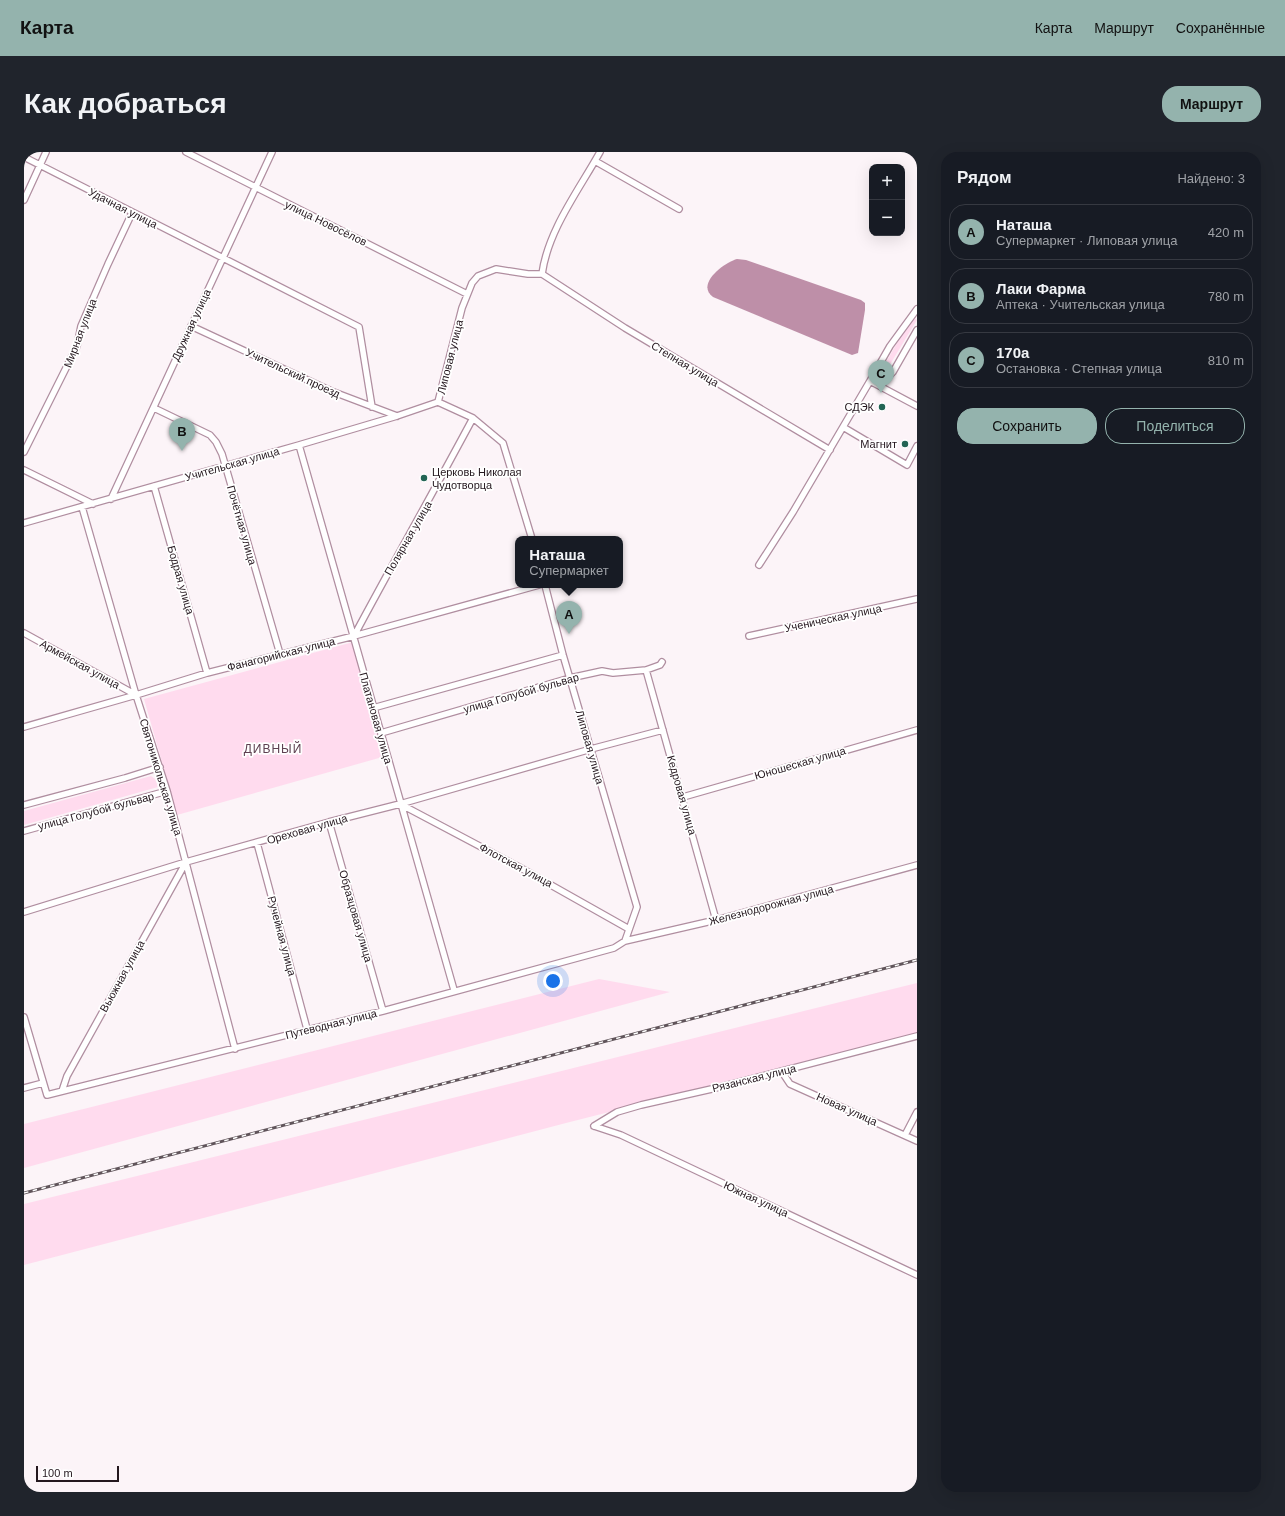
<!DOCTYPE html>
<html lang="ru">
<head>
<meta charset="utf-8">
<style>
	:root { --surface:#171b24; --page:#20242c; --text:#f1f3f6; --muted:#9ea1a6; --line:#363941; --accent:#94b3ad }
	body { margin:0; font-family:Arial,sans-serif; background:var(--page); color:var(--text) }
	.controls { position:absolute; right:12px; top:12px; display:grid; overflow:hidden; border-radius:8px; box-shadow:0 4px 16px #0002 }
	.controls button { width:36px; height:36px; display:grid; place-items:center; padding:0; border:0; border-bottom:1px solid var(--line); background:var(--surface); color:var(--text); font:20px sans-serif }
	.scale { position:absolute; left:12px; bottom:10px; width:83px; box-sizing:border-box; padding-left:4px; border:2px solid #24171e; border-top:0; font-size:11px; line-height:14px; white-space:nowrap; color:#24171e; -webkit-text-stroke:3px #fff; paint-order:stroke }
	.you { position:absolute; left:529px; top:829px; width:14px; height:14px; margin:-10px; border:3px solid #fff; border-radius:50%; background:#1a73e8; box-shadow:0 0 0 6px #1a73e833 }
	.badge { display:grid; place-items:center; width:26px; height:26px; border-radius:50%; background:var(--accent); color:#111; font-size:13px; font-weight:700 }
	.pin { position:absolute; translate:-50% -33px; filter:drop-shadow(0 1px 2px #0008) }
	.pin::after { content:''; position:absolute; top:21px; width:14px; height:12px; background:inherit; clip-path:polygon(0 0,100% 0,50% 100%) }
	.popup { position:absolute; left:491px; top:384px; width:108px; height:52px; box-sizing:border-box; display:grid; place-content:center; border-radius:8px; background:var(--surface); filter:drop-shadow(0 1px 3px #0005); font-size:13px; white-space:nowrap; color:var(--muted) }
	.popup b { font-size:15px; color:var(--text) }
	.popup::after { content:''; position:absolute; left:50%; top:100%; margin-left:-8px; border:8px solid transparent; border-top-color:var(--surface) }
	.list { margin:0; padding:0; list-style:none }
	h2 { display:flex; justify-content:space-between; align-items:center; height:52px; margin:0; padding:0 16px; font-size:17px }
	h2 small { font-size:13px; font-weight:400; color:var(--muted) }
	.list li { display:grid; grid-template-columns:26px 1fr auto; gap:12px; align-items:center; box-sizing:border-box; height:56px; margin:0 8px 8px; padding:0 8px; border:1px solid var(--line); border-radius:16px }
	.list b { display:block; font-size:15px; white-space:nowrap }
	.list p { margin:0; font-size:13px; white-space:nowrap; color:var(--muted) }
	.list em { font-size:13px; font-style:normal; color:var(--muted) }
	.actions { display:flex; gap:8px; padding:12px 16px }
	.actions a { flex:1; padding:9px 0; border:1px solid var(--accent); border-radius:16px; text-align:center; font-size:14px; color:var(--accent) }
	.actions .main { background:var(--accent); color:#111 }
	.map { position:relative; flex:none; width:893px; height:1340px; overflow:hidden; border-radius:16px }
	header { display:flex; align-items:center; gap:24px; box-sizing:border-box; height:56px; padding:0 20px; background:var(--accent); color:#111 }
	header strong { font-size:19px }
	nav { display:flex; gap:22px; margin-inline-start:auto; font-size:14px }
	.intro { display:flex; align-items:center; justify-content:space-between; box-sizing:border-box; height:96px; padding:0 24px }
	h1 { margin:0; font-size:28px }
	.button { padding:10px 18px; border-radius:16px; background:var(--accent); color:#111; font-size:14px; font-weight:700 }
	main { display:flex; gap:24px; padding:0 24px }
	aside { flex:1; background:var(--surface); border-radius:16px; box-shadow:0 4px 16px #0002 }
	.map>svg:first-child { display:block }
	.green { fill:#ffdbee }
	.water { fill:#be8fa8 }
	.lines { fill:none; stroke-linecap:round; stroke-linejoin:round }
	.minor-casing { stroke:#b08ea0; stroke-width:8 }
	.minor { stroke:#fff; stroke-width:5.5 }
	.rail-casing { stroke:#60545a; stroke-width:3 }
	.rail { stroke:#fff; stroke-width:1.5; stroke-dasharray:4.5; stroke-linecap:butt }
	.poi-dot { fill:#226454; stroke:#fff; stroke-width:1.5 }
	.labels { text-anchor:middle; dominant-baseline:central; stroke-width:3.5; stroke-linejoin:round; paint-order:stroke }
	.street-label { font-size:11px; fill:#24171e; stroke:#fff }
	.poi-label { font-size:11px; fill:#24171e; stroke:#fff; text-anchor:end }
	.neighbourhood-label { font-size:12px; letter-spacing:1px; fill:#5e4051; stroke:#fff }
</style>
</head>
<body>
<header>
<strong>Карта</strong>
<nav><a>Карта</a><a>Маршрут</a><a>Сохранённые</a></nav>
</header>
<div class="intro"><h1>Как добраться</h1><a class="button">Маршрут</a></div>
<main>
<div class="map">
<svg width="893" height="1340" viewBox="0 0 893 1340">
	<rect width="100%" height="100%" fill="#fcf4f8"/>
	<path class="green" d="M890,166L893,168L859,224L855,222L879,181Z
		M329,490L362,604L153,663L120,547Z
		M127,624L131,627L134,635L0,673V659Z
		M575,827L646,840L0,1016V972Z
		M893,831V882L542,971L0,1113V1052Z"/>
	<path class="water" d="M713,107L722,108L837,148L841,151V158L834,201L828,203L689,145C671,132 701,110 713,107Z"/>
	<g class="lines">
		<defs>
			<path id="minor" d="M162,0L443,142
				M0,5L335,175L348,255
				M571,9L655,57
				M0,48L22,0
				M518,122L601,176L806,298
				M518,122C524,78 555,38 576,0
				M893,157L866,194L846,229L893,254
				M167,174L307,239L373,264
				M414,250L438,156L448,131L454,124L472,117L504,122H518
				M414,250L449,266L479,291L508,387
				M130,256L186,283L192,290L198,302L256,502
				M819,275L883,313L893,294
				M275,293L430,838
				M0,300L53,194L57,174L84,112L108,61
				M0,318L69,352
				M130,334L183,521
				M87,347L248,0
				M58,355L112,543L143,639L211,897
				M0,371L275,293L373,264L414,250
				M735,413L769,360L846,229H860L869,220L893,178
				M0,481L112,543
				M330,484C369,411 410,339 449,266
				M725,484L893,447
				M622,518L692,768
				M349,556L539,503
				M0,575L112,543L183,521L330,484L515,433
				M357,581L546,526L578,519L589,521L622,518L636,513L638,510
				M659,645L893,578
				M376,652L495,715L605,777
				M0,653L101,626L136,615
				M305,670L359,859
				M0,679L143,639
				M233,691L283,877
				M0,760L162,710L305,670L376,652L567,597L639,578
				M601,789L692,768L893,713
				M0,865L23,943L359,859L590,796L601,789L613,755L539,503L521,433
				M758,920L766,932L893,989
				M0,936L19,931
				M38,939L43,924L162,710
				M570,974L597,983L893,1123
				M570,974L593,960L617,953L692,936L893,884
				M881,983L893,960"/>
		</defs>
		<use href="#minor" class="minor-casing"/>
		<use href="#minor" class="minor"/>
		<defs>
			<path id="rail" d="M0,1041L893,808"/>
		</defs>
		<use href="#rail" class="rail-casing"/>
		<use href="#rail" class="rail"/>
	</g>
	<g class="poi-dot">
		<circle cx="858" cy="255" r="4"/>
		<circle cx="881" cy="292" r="4"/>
		<circle cx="400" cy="326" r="4"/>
	</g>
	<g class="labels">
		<g class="street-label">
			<text transform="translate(99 56) rotate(27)">Удачная улица</text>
			<text transform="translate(302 71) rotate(26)">улица Новосёлов</text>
			<text transform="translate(167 173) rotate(-65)">Дружная улица</text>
			<text transform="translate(56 181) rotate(-69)">Мирная улица</text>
			<text transform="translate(426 205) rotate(-76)">Липовая улица</text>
			<text transform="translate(661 212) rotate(31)">Степная улица</text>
			<text transform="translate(269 221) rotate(25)">Учительский проезд</text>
			<text transform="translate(208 312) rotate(-16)">Учительская улица</text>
			<text transform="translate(218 373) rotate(74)">Почётная улица</text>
			<text transform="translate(384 386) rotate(-60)">Полярная улица</text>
			<text transform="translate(157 428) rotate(74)">Бодрая улица</text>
			<text transform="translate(809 466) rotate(-12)">Ученическая улица</text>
			<text transform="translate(257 502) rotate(-14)">Фанагорийская улица</text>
			<text transform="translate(56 512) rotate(29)">Армейская улица</text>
			<text transform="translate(497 541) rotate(-16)">улица Голубой бульвар</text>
			<text transform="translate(352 566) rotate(74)">Платановая улица</text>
			<text transform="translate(566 595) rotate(74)">Липовая улица</text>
			<text transform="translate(776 611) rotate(-16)">Юношеская улица</text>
			<text transform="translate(137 625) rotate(73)">Святоникольская улица</text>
			<text transform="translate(658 643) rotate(74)">Кедровая улица</text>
			<text transform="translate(72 659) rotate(-15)">улица Голубой бульвар</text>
			<text transform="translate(283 677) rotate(-16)">Ореховая улица</text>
			<text transform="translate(492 713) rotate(28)">Флотская улица</text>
			<text transform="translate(747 753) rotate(-15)">Железнодорожная улица</text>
			<text transform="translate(332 764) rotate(74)">Образцовая улица</text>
			<text transform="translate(258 784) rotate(75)">Ручейная улица</text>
			<text transform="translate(98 824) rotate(-61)">Вьюжная улица</text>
			<text transform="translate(307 872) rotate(-14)">Путеводная улица</text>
			<text transform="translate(730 926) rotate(-14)">Рязанская улица</text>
			<text transform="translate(823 957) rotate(24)">Новая улица</text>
			<text transform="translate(732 1047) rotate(25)">Южная улица</text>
		</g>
		<g class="poi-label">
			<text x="850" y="255">СДЭК</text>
			<text x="873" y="292">Магнит</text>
			<text x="408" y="320" text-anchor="start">Церковь Николая<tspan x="408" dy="13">Чудотворца</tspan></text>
		</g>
		<g class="neighbourhood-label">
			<text x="249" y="597">ДИВНЫЙ</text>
		</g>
	</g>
</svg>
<div class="controls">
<button>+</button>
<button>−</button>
</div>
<div class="scale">100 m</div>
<div class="you"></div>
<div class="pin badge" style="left:545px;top:482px">A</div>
<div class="popup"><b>Наташа</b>Супермаркет</div>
<div class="pin badge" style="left:158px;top:299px">B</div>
<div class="pin badge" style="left:857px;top:241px">C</div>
</div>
<aside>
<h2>Рядом<small>Найдено: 3</small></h2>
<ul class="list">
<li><span class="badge">A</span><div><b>Наташа</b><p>Супермаркет · Липовая улица</p></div><em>420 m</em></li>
<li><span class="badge">B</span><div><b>Лаки Фарма</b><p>Аптека · Учительская улица</p></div><em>780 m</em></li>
<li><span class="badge">C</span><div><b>170а</b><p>Остановка · Степная улица</p></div><em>810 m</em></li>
</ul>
<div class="actions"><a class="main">Сохранить</a><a>Поделиться</a></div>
</aside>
</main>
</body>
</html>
